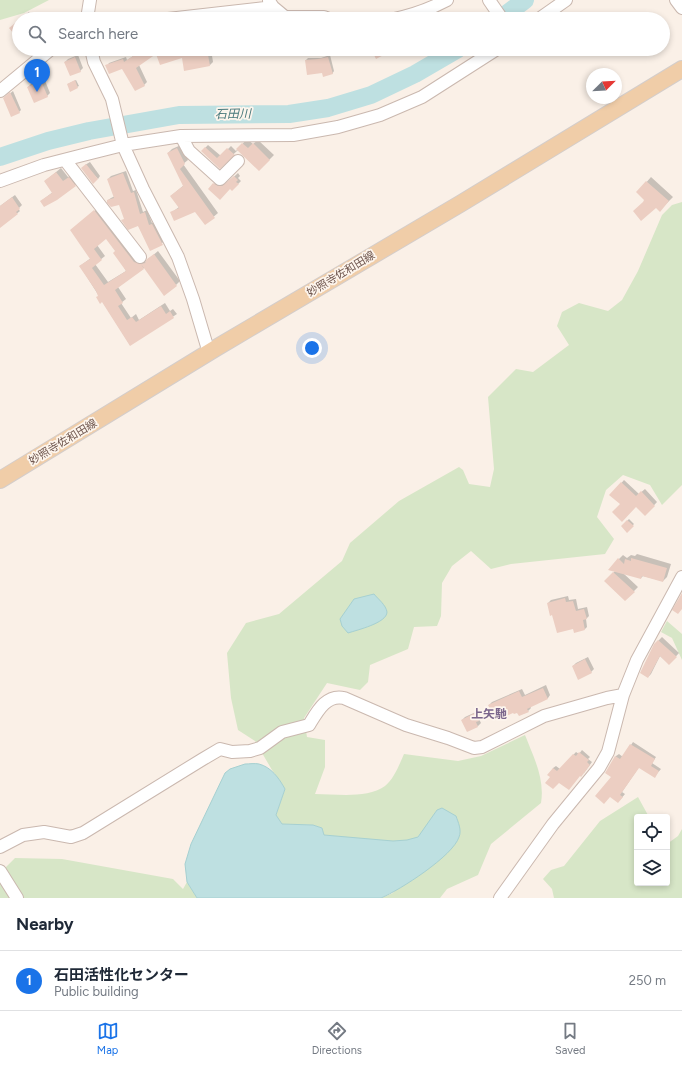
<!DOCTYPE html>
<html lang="en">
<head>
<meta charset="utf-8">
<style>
	:root { --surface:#fff; --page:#f6f6f7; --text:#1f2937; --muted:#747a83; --line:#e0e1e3; --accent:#1a73e8 }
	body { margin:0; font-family:Figtree,"Noto Sans JP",sans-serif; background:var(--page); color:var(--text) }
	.controls { position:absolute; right:12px; bottom:12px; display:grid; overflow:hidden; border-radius:4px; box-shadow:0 2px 6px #0003 }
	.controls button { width:36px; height:36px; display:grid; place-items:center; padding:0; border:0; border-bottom:1px solid var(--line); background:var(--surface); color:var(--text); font:20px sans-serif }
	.compass { position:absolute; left:586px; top:68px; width:36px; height:36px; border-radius:50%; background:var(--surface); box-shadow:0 2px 6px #0003; rotate:66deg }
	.you { position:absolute; left:312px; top:348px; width:14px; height:14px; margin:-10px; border:3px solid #fff; border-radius:50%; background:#1a73e8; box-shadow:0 0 0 6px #1a73e833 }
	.badge { display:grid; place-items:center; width:26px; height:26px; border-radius:50%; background:var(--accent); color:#fff; font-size:13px; font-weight:700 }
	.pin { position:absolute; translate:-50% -33px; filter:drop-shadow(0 1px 2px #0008) }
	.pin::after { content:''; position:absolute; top:21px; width:14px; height:12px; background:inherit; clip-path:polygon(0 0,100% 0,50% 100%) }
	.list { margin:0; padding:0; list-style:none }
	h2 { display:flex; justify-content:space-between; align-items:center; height:52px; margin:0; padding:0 16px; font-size:17px }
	h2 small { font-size:13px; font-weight:400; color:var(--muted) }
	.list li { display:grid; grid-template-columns:26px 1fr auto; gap:12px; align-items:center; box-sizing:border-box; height:60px; padding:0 16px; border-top:1px solid var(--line) }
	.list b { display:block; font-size:15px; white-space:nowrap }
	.list p { margin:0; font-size:13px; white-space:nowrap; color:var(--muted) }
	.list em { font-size:13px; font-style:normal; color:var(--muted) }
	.icon { flex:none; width:22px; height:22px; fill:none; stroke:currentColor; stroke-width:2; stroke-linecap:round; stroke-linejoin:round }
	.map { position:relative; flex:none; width:682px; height:898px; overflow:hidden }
	.search { position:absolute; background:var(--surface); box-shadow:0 2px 6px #0003; left:12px; right:12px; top:12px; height:44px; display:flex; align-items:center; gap:10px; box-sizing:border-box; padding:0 14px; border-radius:22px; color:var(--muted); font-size:15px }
	.sheet { height:112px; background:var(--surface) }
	nav { display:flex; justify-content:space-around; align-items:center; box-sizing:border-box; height:56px; border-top:1px solid var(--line); background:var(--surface); font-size:11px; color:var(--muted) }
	nav a { display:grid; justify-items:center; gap:2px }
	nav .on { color:var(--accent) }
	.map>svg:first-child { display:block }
	.green { fill:#d7e6c7 }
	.water { fill:#bee0e1; stroke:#a6d0d1 }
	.shadow { fill:#0003; fill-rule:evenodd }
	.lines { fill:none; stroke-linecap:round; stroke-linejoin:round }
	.river { stroke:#bee0e1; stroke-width:18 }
	.building { fill:#eccec2; fill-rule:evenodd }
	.minor-casing { stroke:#cab8af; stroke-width:14 }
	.major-casing { stroke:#d4cdca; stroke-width:18 }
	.minor { stroke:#fff; stroke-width:12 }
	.major { stroke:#f0cda8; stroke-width:16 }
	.labels { text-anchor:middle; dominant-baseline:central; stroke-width:3.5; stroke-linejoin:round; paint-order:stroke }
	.street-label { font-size:11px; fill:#70574f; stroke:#fdf5ed }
	.water-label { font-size:12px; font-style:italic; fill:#47787b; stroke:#fdf5ed }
	.neighbourhood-label { font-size:12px; font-weight:bold; fill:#7b668c; stroke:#fdf5ed }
</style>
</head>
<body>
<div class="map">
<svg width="682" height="898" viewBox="0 0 682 898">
	<rect width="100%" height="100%" fill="#faf0e7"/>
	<path class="green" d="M0,0H49L24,13L0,20Z
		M682,202V485L662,505L650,485L623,475L606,490L597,517L614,539L605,554L511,564L491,569L471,551L452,566L442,583L441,616L437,626L414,627L408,649L370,665L368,682L360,690L327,683L304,718L307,737L325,740V767L315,794C336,794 367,799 385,786C394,779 400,763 404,754L458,761L481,756L525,735C534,758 545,779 541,803L491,844L478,875L447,889L440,898H381L393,893L437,810C432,817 422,835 416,838C399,846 345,837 324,835L322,828L313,825L282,824L276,815L285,789L272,770L255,741L238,730L231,698L227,653L246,623L279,614L342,561L350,543L399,501L459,467L463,470L469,484L490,487L494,469L488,397L516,369L533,372L569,345L557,326L562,312L579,303L608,311L622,300L638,271L662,215L672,205Z
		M667,621L682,634V660L672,638L661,632Z
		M638,797L649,817H637V883H667V844L678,836L682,829V898H554L552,889L543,879L551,870L564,866L600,821Z
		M15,858L62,859L173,879L183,889L187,882L197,898H0V873Z"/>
	<path class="water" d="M374,594C378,599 386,605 387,612C387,623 357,630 348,633L342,626L340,619L354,599Z
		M245,764C249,764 255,763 259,764C271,767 279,778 285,789L276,815L282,824L313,825L322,828L324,835L393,841L407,840L418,837L437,810L442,808L456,816C458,822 462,830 459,837C453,856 400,890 381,898H197L187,882L185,864L191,844L225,773L230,769Z"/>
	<path class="shadow" d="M29,12L34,19H20Z
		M140,49H211L213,62L210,65L183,57L156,52L139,65L147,82L144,85L122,68L107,66L109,63L126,57L127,60L141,51Z
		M295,49H312L309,52H295Z
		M78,55L83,68L80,71L65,62L68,59Z
		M330,55L334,71L332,74L323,71L306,60L308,58H321Z
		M44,78L50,93L47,96L28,87L31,84Z
		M76,80L79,86L70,90L68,84Z
		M13,91L21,110L19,112L7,96Z
		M247,139L253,144L258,140L274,155L259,170L238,150L220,167L202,151L208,145L221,156L231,146L236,151Z
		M181,145L188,160L183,164L218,213L205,224L195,210L171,213L179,207L171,196L184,185L168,153L172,149Z
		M90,162L100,176L98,179L85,165Z
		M61,168L68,177L73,174L79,181L75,185L41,201L53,192L45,181Z
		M126,171L133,191L136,190L143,212L147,210L152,223L155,222L165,241L151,250L138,225L125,218L120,203L108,200L111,198L115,196L108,179L111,176Z
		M238,173L240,176L238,178L241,181L232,190L230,188L209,189L217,181L221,184H226Z
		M651,177L673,197L664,206L646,199L638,192Z
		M15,195L22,205L18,209L20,211L0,227V206Z
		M98,208L138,258L145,262L158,251L180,281L176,285L145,267L118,287L126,299L121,303L131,318L136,314L139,320L165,303L170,311L173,309L177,314L130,345L80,266L91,258L75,227ZM106,237L116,251L126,271L108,282L95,264L105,256L97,245Z
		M624,480L639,494L645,489L657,502L645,515L636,506L621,504L611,495Z
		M629,519L634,524L627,531L622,526Z
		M637,554L671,564L667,577L663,581L643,576L641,578L623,573L638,587L625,600L605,581L615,571L619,559L623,555L627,558L631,555L635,556Z
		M568,596L569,600L576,599L578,609L587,607L589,616L586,619L587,627L585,629L574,628L553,614L548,603L551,600Z
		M662,637L679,653L669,664L660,656L651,674L648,677L655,644Z
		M588,657L594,669L591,672L573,666L576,663Z
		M546,685L550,695L548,698L530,706L531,708L528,711H518L489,705L492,702L522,689L525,695Z
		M478,711L481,717L479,719L481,723L478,726L462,720L465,717Z
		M633,742L656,757L652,763L661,769L655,776L639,767L622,792L625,794L620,800L612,777L606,773L616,756L619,754L623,757Z
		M582,750L590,757L588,759L592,762L584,773L551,777L553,768L556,766L560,769L576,752L579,754Z"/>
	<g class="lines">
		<path class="river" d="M500,19L525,0
			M0,157L48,141L89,131L179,115L289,114L328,108L371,95L415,74L458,49"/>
	</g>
	<path class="building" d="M19,20V30L14,34L9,28Z
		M148,49H207L210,66L184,71L182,58L160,65L156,54L136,68L145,86L135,91L122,69L109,74L105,65L123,59L124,62L139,52L140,55Z
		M371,49H395L376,59Z
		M75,57L81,72L70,76L64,62Z
		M328,57L333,74L323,77L322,73L307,75L305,60L318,59Z
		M75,80L78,88L70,92L67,84Z
		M41,81L48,97L34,103L27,87Z
		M10,92L20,113L11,117L3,98Z
		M242,143L248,148L253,143L270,160L259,171L236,149Z
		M205,147L217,158L227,148L235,155L220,169L201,151Z
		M177,148L185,164L180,169L215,218L205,225L195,212L174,221L170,212L179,208L170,196L183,186L167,153Z
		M86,164L98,179L93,184L81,168Z
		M56,172L63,181L69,177L76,186L57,200L44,207L40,201L52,193L44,181Z
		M123,173L131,193L134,192L140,214L145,212L149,225L152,224L163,245L150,251L138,226L128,230L121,220L124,219L119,205L111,207L107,203V200L114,198L107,179Z
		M234,176L238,180L236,182L239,184L232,191L230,189L220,200L208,189L213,183L218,186H222Z
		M646,181L669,201L660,212L656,208L641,221L633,211L643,202L644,200L636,192Z
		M12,197L20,209L16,212L18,214L0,228V206Z
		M94,210L134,262L141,264L144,269L115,290L123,303L118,306L127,320L132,317L136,322L161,306L166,314L170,311L174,318L130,346L102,302L100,304L96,297L98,296L96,291L79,266L90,259L70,230ZM106,239L115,251L113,253L126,271L104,285L92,268L102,260L94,249Z
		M154,254L177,286L164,296L141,264L145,263L147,259Z
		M621,482L636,496L641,491L655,506L645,516L636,507L622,522L612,512L620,504L609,495Z
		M627,520L634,526L627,533L621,526Z
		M618,558L624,564L625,559L631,561V558L667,568L663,582L642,576L641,579L608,570Z
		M613,572L635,592L625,601L604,581Z
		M682,593V609L678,614L672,610Z
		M565,598L566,602L573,601L576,611L584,609L587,619L583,620L585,630L574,633L573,629L557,633L552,615L550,616L547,603Z
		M658,640L677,657L669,665L660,656L648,678L640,673L654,644Z
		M585,659L592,673L578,680L572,666Z
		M543,688L548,699L527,709L529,712L519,716L517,713L514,714L513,713L497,720L496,716L494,717L488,705L519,691L522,697Z
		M475,713L479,721L476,722L478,727L467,732L461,720Z
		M630,744L655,759L651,766L659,771L655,778L639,768L620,795L623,797L618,803L610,797L604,804L595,796L611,777L605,773L615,756L620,759Z
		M579,752L589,760L587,762L590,765L581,777L580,776L569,790L559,783L553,789L545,783L550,777L547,775L553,768L557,771L573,754L576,756Z"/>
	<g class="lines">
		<defs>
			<path id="minor" d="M489,0L502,19
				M676,0L682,8
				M269,1L273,7L285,17H324L329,19
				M87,19L90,0
				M168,19L273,7
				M394,19C413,15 430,9 447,0
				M539,19L566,0
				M91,49L94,62L112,99L123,145L143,189L178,257L193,299L209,353
				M0,91L51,49
				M181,136L189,151L220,179L238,161
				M65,160L140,257
				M0,181L44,165L83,155L123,145L181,136L293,135L338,127L380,115L422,97L497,49
				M0,847L23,835L44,832L71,837L83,833L203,759L220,749L232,752L250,751L260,748L282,732L309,725C317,712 326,694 344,698L406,725L448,738L474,748L482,747L544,716L607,698L623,695
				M0,871L17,898
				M500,898L553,824L599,768L608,752L623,695L637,660L682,577"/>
			<path id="major" d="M0,480L216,348L460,204L682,69"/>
		</defs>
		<use href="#minor" class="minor-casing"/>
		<use href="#major" class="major-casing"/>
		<use href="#minor" class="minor"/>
		<use href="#major" class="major"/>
	</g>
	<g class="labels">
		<g class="street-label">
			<text transform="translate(341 274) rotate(-31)">妙照寺佐和田線</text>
			<text transform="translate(63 442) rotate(-31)">妙照寺佐和田線</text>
		</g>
		<g class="water-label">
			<text transform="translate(233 114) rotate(-1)">石田川</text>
		</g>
		<g class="neighbourhood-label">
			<text x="489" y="714">上矢馳</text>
		</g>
	</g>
</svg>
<div class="controls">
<button><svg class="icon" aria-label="locate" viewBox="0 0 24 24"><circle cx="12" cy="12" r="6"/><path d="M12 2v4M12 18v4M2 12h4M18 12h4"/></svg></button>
<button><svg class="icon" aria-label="layers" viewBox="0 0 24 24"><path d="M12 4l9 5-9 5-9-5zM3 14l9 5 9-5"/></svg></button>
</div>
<svg class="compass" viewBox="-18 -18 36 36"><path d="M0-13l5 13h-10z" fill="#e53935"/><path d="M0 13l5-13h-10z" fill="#747a83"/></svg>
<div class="you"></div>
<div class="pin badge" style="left:37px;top:92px">1</div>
<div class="search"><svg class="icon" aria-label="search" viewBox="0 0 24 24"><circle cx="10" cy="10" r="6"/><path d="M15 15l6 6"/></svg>Search here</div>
</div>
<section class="sheet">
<h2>Nearby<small></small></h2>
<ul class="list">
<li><span class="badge">1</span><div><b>石田活性化センター</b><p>Public building</p></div><em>250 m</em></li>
</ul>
</section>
<nav>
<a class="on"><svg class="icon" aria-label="map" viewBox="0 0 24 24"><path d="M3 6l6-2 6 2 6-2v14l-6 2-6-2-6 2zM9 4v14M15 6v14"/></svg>Map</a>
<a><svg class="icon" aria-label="directions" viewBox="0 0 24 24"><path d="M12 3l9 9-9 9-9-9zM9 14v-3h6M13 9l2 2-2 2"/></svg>Directions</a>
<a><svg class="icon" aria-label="saved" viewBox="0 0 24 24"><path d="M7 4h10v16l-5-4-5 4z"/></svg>Saved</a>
</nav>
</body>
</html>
